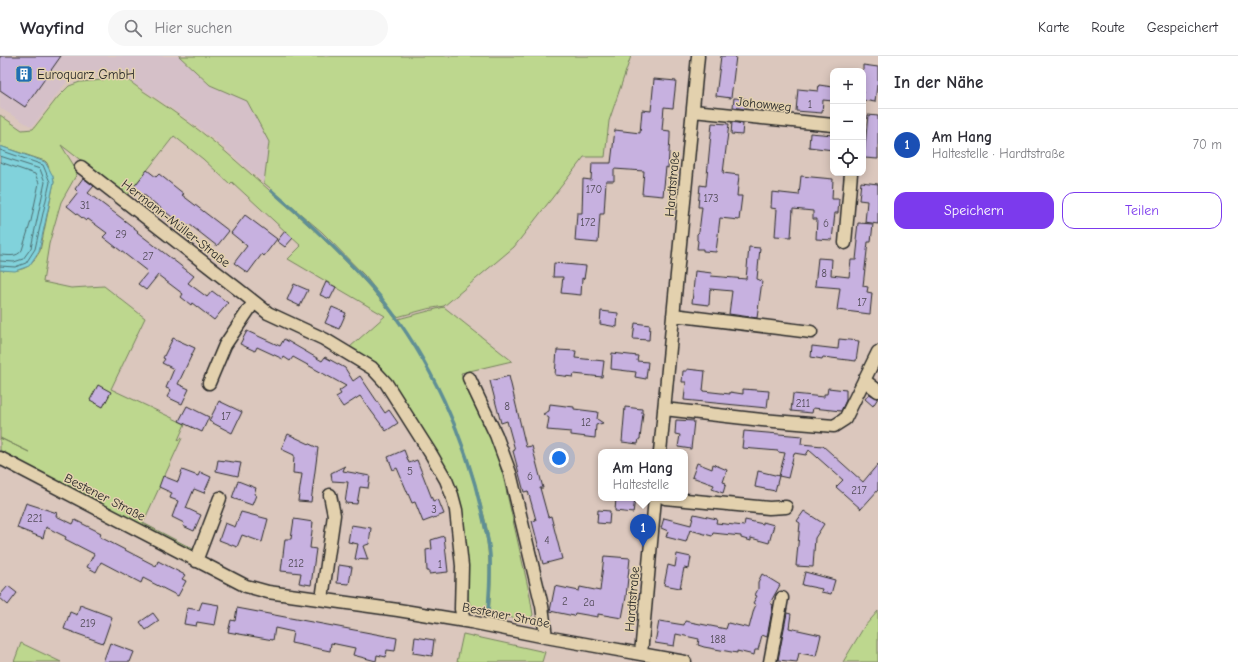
<!DOCTYPE html>
<html lang="de">
<head>
<meta charset="utf-8">
<style>
	:root { --surface:#fff; --page:#f7f7f7; --text:#2b2b33; --muted:#7c7c81; --line:#e1e1e2; --accent:#7c3aed }
	body { margin:0; font-family:"Comic Neue",sans-serif; background:var(--page); color:var(--text) }
	.controls { position:absolute; right:12px; top:12px; display:grid; overflow:hidden; border-radius:8px; box-shadow:0 2px 10px #0003 }
	.controls button { width:36px; height:36px; display:grid; place-items:center; padding:0; border:0; border-bottom:1px solid var(--line); background:var(--surface); color:var(--text); font:20px sans-serif }
	.you { position:absolute; left:559px; top:402px; width:14px; height:14px; margin:-10px; border:3px solid #fff; border-radius:50%; background:#1a73e8; box-shadow:0 0 0 6px #1a73e833 }
	.badge { display:grid; place-items:center; width:26px; height:26px; border-radius:50%; background:var(--accent); color:#fff; font-size:13px; font-weight:700 }
	.pin { position:absolute; translate:-50% -33px; filter:drop-shadow(0 1px 2px #0008) }
	.pin::after { content:''; position:absolute; top:21px; width:14px; height:12px; background:inherit; clip-path:polygon(0 0,100% 0,50% 100%) }
	.popup { position:absolute; left:598px; top:393px; width:90px; height:52px; box-sizing:border-box; display:grid; place-content:center; border-radius:8px; background:var(--surface); filter:drop-shadow(0 1px 3px #0005); font-size:13px; white-space:nowrap; color:var(--muted) }
	.popup b { font-size:15px; color:var(--text) }
	.popup::after { content:''; position:absolute; left:50%; top:100%; margin-left:-8px; border:8px solid transparent; border-top-color:var(--surface) }
	.list { margin:0; padding:0; list-style:none }
	h2 { display:flex; justify-content:space-between; align-items:center; height:52px; margin:0; padding:0 16px; font-size:17px }
	h2 small { font-size:13px; font-weight:400; color:var(--muted) }
	.list li { display:grid; grid-template-columns:26px 1fr auto; gap:12px; align-items:center; box-sizing:border-box; height:72px; padding:0 16px; border-top:1px solid var(--line) }
	.list b { display:block; font-size:15px; white-space:nowrap }
	.list p { margin:0; font-size:13px; white-space:nowrap; color:var(--muted) }
	.list em { font-size:13px; font-style:normal; color:var(--muted) }
	.actions { display:flex; gap:8px; padding:12px 16px }
	.actions a { flex:1; padding:9px 0; border:1px solid var(--accent); border-radius:12px; text-align:center; font-size:14px; color:var(--accent) }
	.actions .main { background:var(--accent); color:#fff }
	.icon { flex:none; width:22px; height:22px; fill:none; stroke:currentColor; stroke-width:2; stroke-linecap:round; stroke-linejoin:round }
	.map { position:relative; flex:none; width:878px; height:606px; overflow:hidden }
	header { display:flex; align-items:center; gap:24px; box-sizing:border-box; height:56px; padding:0 20px; background:var(--surface); border-bottom:1px solid var(--line) }
	header strong { font-size:19px }
	nav { display:flex; gap:22px; margin-inline-start:auto; font-size:14px }
	.search { width:280px; height:36px; background:var(--page); display:flex; align-items:center; gap:10px; box-sizing:border-box; padding:0 14px; border-radius:22px; color:var(--muted); font-size:15px }
	main { display:flex }
	aside { flex:1; background:var(--surface) }
	.map>svg:first-child { display:block }
	.built { fill:#d5c0c8 }
	.green { fill:#bdd78e; stroke:#74815c }
	.water { fill:#81d2db; stroke:#5f8f95 }
	.lines { fill:none; stroke-linecap:round; stroke-linejoin:round }
	.shore { stroke:#4d6e71; stroke-width:1 }
	.stream { stroke:#5f8f95; stroke-width:3.5 }
	.building { fill:#c7b1e0; stroke:#2b2b2b }
	.minor-casing { stroke:#2b2b2b; stroke-width:15 }
	.minor { stroke:#e3d1ae; stroke-width:12 }
	.labels { text-anchor:middle; dominant-baseline:central; stroke-width:3; stroke-linejoin:round; paint-order:stroke }
	.number-label { font-size:11px; fill:#524c58 }
	.poi-label { font-size:13px; fill:#2b2b2b; stroke:#e3d1ae; text-anchor:start }
	.street-label { font-size:13px; fill:#2b2b2b; stroke:#e3d1ae }
</style>
</head>
<body>
<header>
<strong>Wayfind</strong>
<div class="search"><svg class="icon" aria-label="search" viewBox="0 0 24 24"><circle cx="10" cy="10" r="6"/><path d="M15 15l6 6"/></svg>Hier suchen</div>
<nav><a>Karte</a><a>Route</a><a>Gespeichert</a></nav>
</header>
<main>
<div class="map">
<svg width="878" height="606" viewBox="0 0 878 606">
	<rect width="100%" height="100%" fill="#dbc7bd"/>
	<filter id="ink" filterUnits="userSpaceOnUse"><feTurbulence type="fractalNoise" baseFrequency=".025" numOctaves="2"/><feDisplacementMap in="SourceGraphic" scale="8" xChannelSelector="R" yChannelSelector="G"/><feConvolveMatrix kernelMatrix="1 2 1 2 8 2 1 2 1" color-interpolation-filters="sRGB"/></filter>
	<g filter="url(#ink)">
		<path class="built" d="M0,0H179L210,29L247,45L269,86L264,127L219,87L198,71L158,43L114,15L72,19L32,71L0,52Z"/>
		<path class="green" d="M179,0H631L609,65L605,101H584L514,191L444,250L427,253L397,261L365,220L322,176L264,127L269,86L247,45L210,29Z
			M114,17C124,20 134,29 143,35C175,56 206,78 235,104C288,151 344,197 388,253C434,311 467,389 482,460C484,472 487,483 488,494C490,515 489,536 487,557L473,555L468,543L467,507L434,393L397,333L388,320L374,307L350,291L385,260L288,203L301,190L232,126L230,128L203,103L174,80L127,140L61,89L78,116L61,146L49,188L43,226L71,232L104,230L145,262L111,333L185,368L178,384L182,382L143,467L195,494L194,496L0,396V382L29,396L0,382V214C22,215 28,215 40,195L54,126L47,107L45,105L0,90V59L22,74L33,73L58,41L69,30L80,26L103,24Z
			M444,251L512,305L461,317L478,351L492,383L503,420L530,540L533,559L527,565L489,557C491,537 492,517 490,496C489,479 485,462 480,445C464,379 435,320 398,263Z
			M878,555V606H843L864,571Z
			M463,578L545,596L542,606H457Z
			M21,587L61,606H14Z"/>
		<path class="water" d="M0,90L45,106L53,120L54,126L39,195L29,210L15,215L0,214Z"/>
		<g class="lines">
			<path class="shore" d="M0,94L43,109L50,126L35,193L26,207L15,211L0,210
				M0,100L40,113L45,126L31,192L23,203L14,206L0,205
				M0,106L35,118L39,127L31,165L22,194C17,202 8,199 0,199"/>
			<path class="stream" d="M272,135C311,168 349,204 382,243C430,303 466,383 482,457C485,471 489,485 490,499C491,518 489,537 488,556"/>
		</g>
		<path class="building" d="M0,0H61L25,51L0,34Z
			M721,0H736L731,42L716,40Z
			M863,9L878,11V29H877L875,46L863,44Z
			M654,23L676,25L673,52L664,51L662,74L670,75V81L668,112L666,111L663,140L642,138L644,115L614,113V125H606L604,158H600L598,187L575,185L577,157H582L583,123L591,124L592,107H611L615,74L640,77L642,54L651,55Z
			M819,29L833,31V45L823,44L822,57L796,55L798,33L818,35Z
			M734,42L746,43L745,53L733,51Z
			M868,59L878,60V103L864,102Z
			M732,66L743,68L742,79L731,78Z
			M712,67L729,68L723,117L739,119L737,140H742L739,164L720,162L716,196L703,195V193H697L698,185L697,184V178L699,176L702,151H698L700,129L706,130Z
			M810,77L833,79V94L809,91Z
			M147,114L156,121L159,118L184,138L182,139L229,175L217,190L189,168L186,172L143,138L142,140L133,132Z
			M801,120L833,123L832,143H839L838,157H835L832,184L816,183L817,163H813V155L793,153L791,181L775,180L777,153L771,152L772,136L799,139Z
			M83,122L94,130L88,137L120,161L138,175L137,176L194,220L188,227L207,241L212,235L228,247L214,264L192,247L191,249L181,241L183,238L158,219L146,234L138,228L148,216L103,181L107,177L88,163L86,165L67,150L78,136L75,133Z
			M861,126L878,128V168L865,166L867,145L859,144Z
			M245,159L277,183L264,200L262,198L248,217L234,207L247,190L231,177Z
			M858,167L873,168L871,186H868L863,230L868,231L867,236L872,237L870,258L837,254L840,232L815,230L818,202L832,203L831,219L849,221L851,204H856L858,185L856,184Z
			M285,175L293,182L285,191L277,185Z
			M749,191L760,192L757,223L762,225L757,262L729,258L732,235L710,233L709,249L692,247L695,215L712,217L711,220L746,223Z
			M554,207L586,210L584,223L582,222L581,239L561,237L563,221H553Z
			M326,226L336,231L330,243L320,239Z
			M294,228L308,234L300,250L287,244Z
			M332,251L346,257L339,273L325,267Z
			M601,255L618,257L617,271L600,268Z
			M635,267L650,269L649,284L633,283Z
			M247,275L280,290L284,283L322,305L325,301L345,312L353,325L360,320L385,357L389,354L398,367L386,375L360,340L343,351L336,341L341,338L339,335L346,330L293,301L290,305L284,301L283,303L257,291L255,295L240,288Z
			M173,282L195,292L178,328L189,333L182,348L167,341L171,334L166,332L174,313L162,307L165,303L163,302Z
			M839,283L859,285L856,305L823,301L822,303L811,301L812,290L838,293Z
			M557,294L576,295L575,302L604,305L602,321L574,318L573,321L555,319Z
			M612,297L638,300L637,305L648,306L646,323L635,321L636,316L611,313Z
			M687,313L705,315L703,335L730,338V336L743,338V333L769,335L767,352L684,344L686,326H682L683,315H687Z
			M509,320L526,391L532,390L543,432H540L548,461L551,460L562,503L543,508L532,465L536,464L528,435L524,436L513,395L515,394L507,365L501,367L490,325Z
			M98,329L111,336L103,351L90,344Z
			M828,332L846,334V344L841,355L813,352L812,357L791,355L793,338L824,341V338H827Z
			M869,338L878,342L873,350L865,343Z
			M219,345L242,356L232,377L209,365Z
			M550,348L574,351V353L598,356L597,363L603,367L596,369L595,382L571,379V376L547,374L549,362L543,358L549,355Z
			M187,350L209,361L202,376L179,365Z
			M625,351L642,353V357H643L640,383H639L638,388L622,386Z
			M676,364L694,365L691,393L678,391L680,379L675,378Z
			M744,375L802,380L801,388L823,390L863,426L878,408V434L861,453L836,431L843,424L809,394L806,399L794,397L788,422L779,420L775,435L755,431L758,415L779,420L785,397L778,396V395L742,392Z
			M288,378L318,392L311,446L298,445L302,418L293,417L294,399L281,393Z
			M404,394L409,407L417,404L433,445L438,443L444,458L423,466L415,446L412,447L397,412L393,414L388,401Z
			M218,404L241,407L238,420L216,415Z
			M697,407L712,413L713,408L727,414L723,426L726,427L723,437L712,433L714,429L692,421Z
			M345,410L343,415L370,420L368,432L360,431L357,448L345,447L348,426L332,425L331,417Z
			M182,414L198,420L200,416L211,421L204,437L194,433L186,452L201,459L194,475L183,470L184,467L172,461L178,445L170,442L172,437L159,431L163,420L178,426Z
			M238,425L256,432L254,438L256,439L252,449L232,442Z
			M616,442L635,443L633,457L615,455Z
			M26,447L57,457L56,460L73,468L75,464L101,477L100,481L156,510L158,505L185,519L182,523L186,525L178,540L143,522L141,527L101,506L96,516L87,511L94,498L65,483L66,481L46,471L43,482L17,472Z
			M598,454L610,455L609,468L597,467Z
			M804,455L824,468L815,482L813,511L796,510L800,467L797,465Z
			M241,456L268,463L262,486L242,479L237,491L219,484L225,467L235,471Z
			M694,458L717,463L716,467L744,470L745,464L763,468V466L774,469L769,487L751,482V485L741,482V480L713,477L712,480L690,474L686,486L666,481L668,475L661,472L664,462L691,469Z
			M294,463L313,466L310,492L316,493L311,529L299,527L301,517L281,515L285,483H291Z
			M351,469L371,472L369,488L363,490L368,504L355,503L358,488L348,486Z
			M444,480L448,516L429,518V515H427L426,494L432,493L431,484Z
			M677,498L691,501L689,513L684,512L680,532L664,529L668,509L675,511Z
			M604,500L630,502L626,541L622,562L598,558V561L575,557L574,560L550,555L555,530L579,535L580,531L600,535Z
			M339,509L352,511L349,528L337,527Z
			M805,516L835,524L831,538L821,536L822,533L802,529Z
			M762,518L780,529L770,547L773,549L767,581L762,579L758,594H755L754,599L737,595V597L704,591L698,589L699,583L676,578L674,590L655,587L659,565L684,569L685,565L726,573L728,567L749,572L754,553L756,549L753,547L757,540L755,539L758,533V526Z
			M8,530L17,537L8,549L0,542V539Z
			M202,546L219,549L215,569L197,566L196,570L184,568L187,552L199,554Z
			M80,549L112,561L103,587L64,573L70,556L77,559Z
			M237,552L397,582L395,595L387,594L386,601L377,599L376,605L353,599L355,592L331,587L330,595L291,587L293,576L275,572L273,584L228,576L231,564L235,565Z
			M153,557L159,565L146,574L140,566Z
			M787,557L791,558L789,572L821,579L816,600L799,597L797,606L778,604Z
			M415,581L434,584L432,600L413,597Z
			M110,587L134,596L130,606H103Z"/>
		<g class="lines">
			<defs>
				<path id="minor" d="M693,55L833,69
					M81,111L239,234L268,257L324,283L372,312L386,327L431,398L446,424L452,439L456,454L462,510L461,553L464,565
					M845,187L851,117
					M673,259L811,276
					M469,322L496,379L510,417L542,550L546,581
					M864,324L878,335
					M209,327L225,289L254,246
					M664,353L762,364L834,370L845,363L878,296
					M660,396L698,0
					M0,402L246,530L268,536L398,554L471,566L546,581L685,606
					M665,442L769,452L786,451
					M196,505L220,442
					M322,543L334,459L330,439
					M641,598L655,442
					M770,606L782,542"/>
			</defs>
			<use href="#minor" class="minor-casing"/>
			<use href="#minor" class="minor"/>
		</g>
	</g>
	<defs>
		<symbol id="building-square" viewBox="-11 -11 22 22"><rect x="-9" y="-9" width="18" height="18" rx="4" fill="#1f6fb2" stroke="#e3d1ae"/><path d="M-4-6H4V6H1V3H-1V6H-4ZM-2.5-4.3h1.7v1.8h-1.7ZM.8-4.3h1.7v1.8H.8ZM-2.5-1h1.7V.8h-1.7ZM.8-1h1.7V.8H.8Z" fill="#fff"/></symbol>
	</defs>
	<g fill-rule="evenodd">
		<use href="#building-square" x="14" y="8" width="20" height="20"/>
	</g>
	<g class="labels">
		<g class="number-label">
			<text x="810" y="48">1</text>
			<text x="594" y="133">170</text>
			<text x="711" y="142">173</text>
			<text x="85" y="149">31</text>
			<text x="588" y="166">172</text>
			<text x="826" y="167">6</text>
			<text x="121" y="178">29</text>
			<text x="148" y="200">27</text>
			<text x="824" y="217">8</text>
			<text x="862" y="246">17</text>
			<text x="803" y="347">211</text>
			<text x="507" y="350">8</text>
			<text x="226" y="360">17</text>
			<text x="586" y="366">12</text>
			<text x="410" y="415">5</text>
			<text x="530" y="420">6</text>
			<text x="859" y="434">217</text>
			<text x="434" y="453">3</text>
			<text x="35" y="462">221</text>
			<text x="547" y="484">4</text>
			<text x="296" y="507">212</text>
			<text x="440" y="508">1</text>
			<text x="565" y="545">2</text>
			<text x="589" y="546">2a</text>
			<text x="88" y="567">219</text>
			<text x="718" y="583">188</text>
		</g>
		<g class="poi-label">
			<text x="37" y="18">Euroquarz GmbH</text>
		</g>
		<g class="street-label">
			<text transform="translate(764 48) rotate(6)">Johowweg</text>
			<text transform="translate(672 128) rotate(-85)">Hardtstraße</text>
			<text transform="translate(176 167) rotate(38)">Hermann-Müller-Straße</text>
			<text transform="translate(105 441) rotate(27)">Bestener Straße</text>
			<text transform="translate(632 543) rotate(-85)">Hardtstraße</text>
			<text transform="translate(506 559) rotate(11)">Bestener Straße</text>
		</g>
	</g>
</svg>
<div class="controls">
<button>+</button>
<button>−</button>
<button><svg class="icon" aria-label="locate" viewBox="0 0 24 24"><circle cx="12" cy="12" r="6"/><path d="M12 2v4M12 18v4M2 12h4M18 12h4"/></svg></button>
</div>
<div class="you"></div>
<div class="pin badge" style="left:643px;top:491px;background:#1a4fb4">1</div>
<div class="popup"><b>Am Hang</b>Haltestelle</div>
</div>
<aside>
<h2>In der Nähe<small></small></h2>
<ul class="list">
<li><span class="badge" style="background:#1a4fb4">1</span><div><b>Am Hang</b><p>Haltestelle · Hardtstraße</p></div><em>70 m</em></li>
</ul>
<div class="actions"><a class="main">Speichern</a><a>Teilen</a></div>
</aside>
</main>
</body>
</html>
